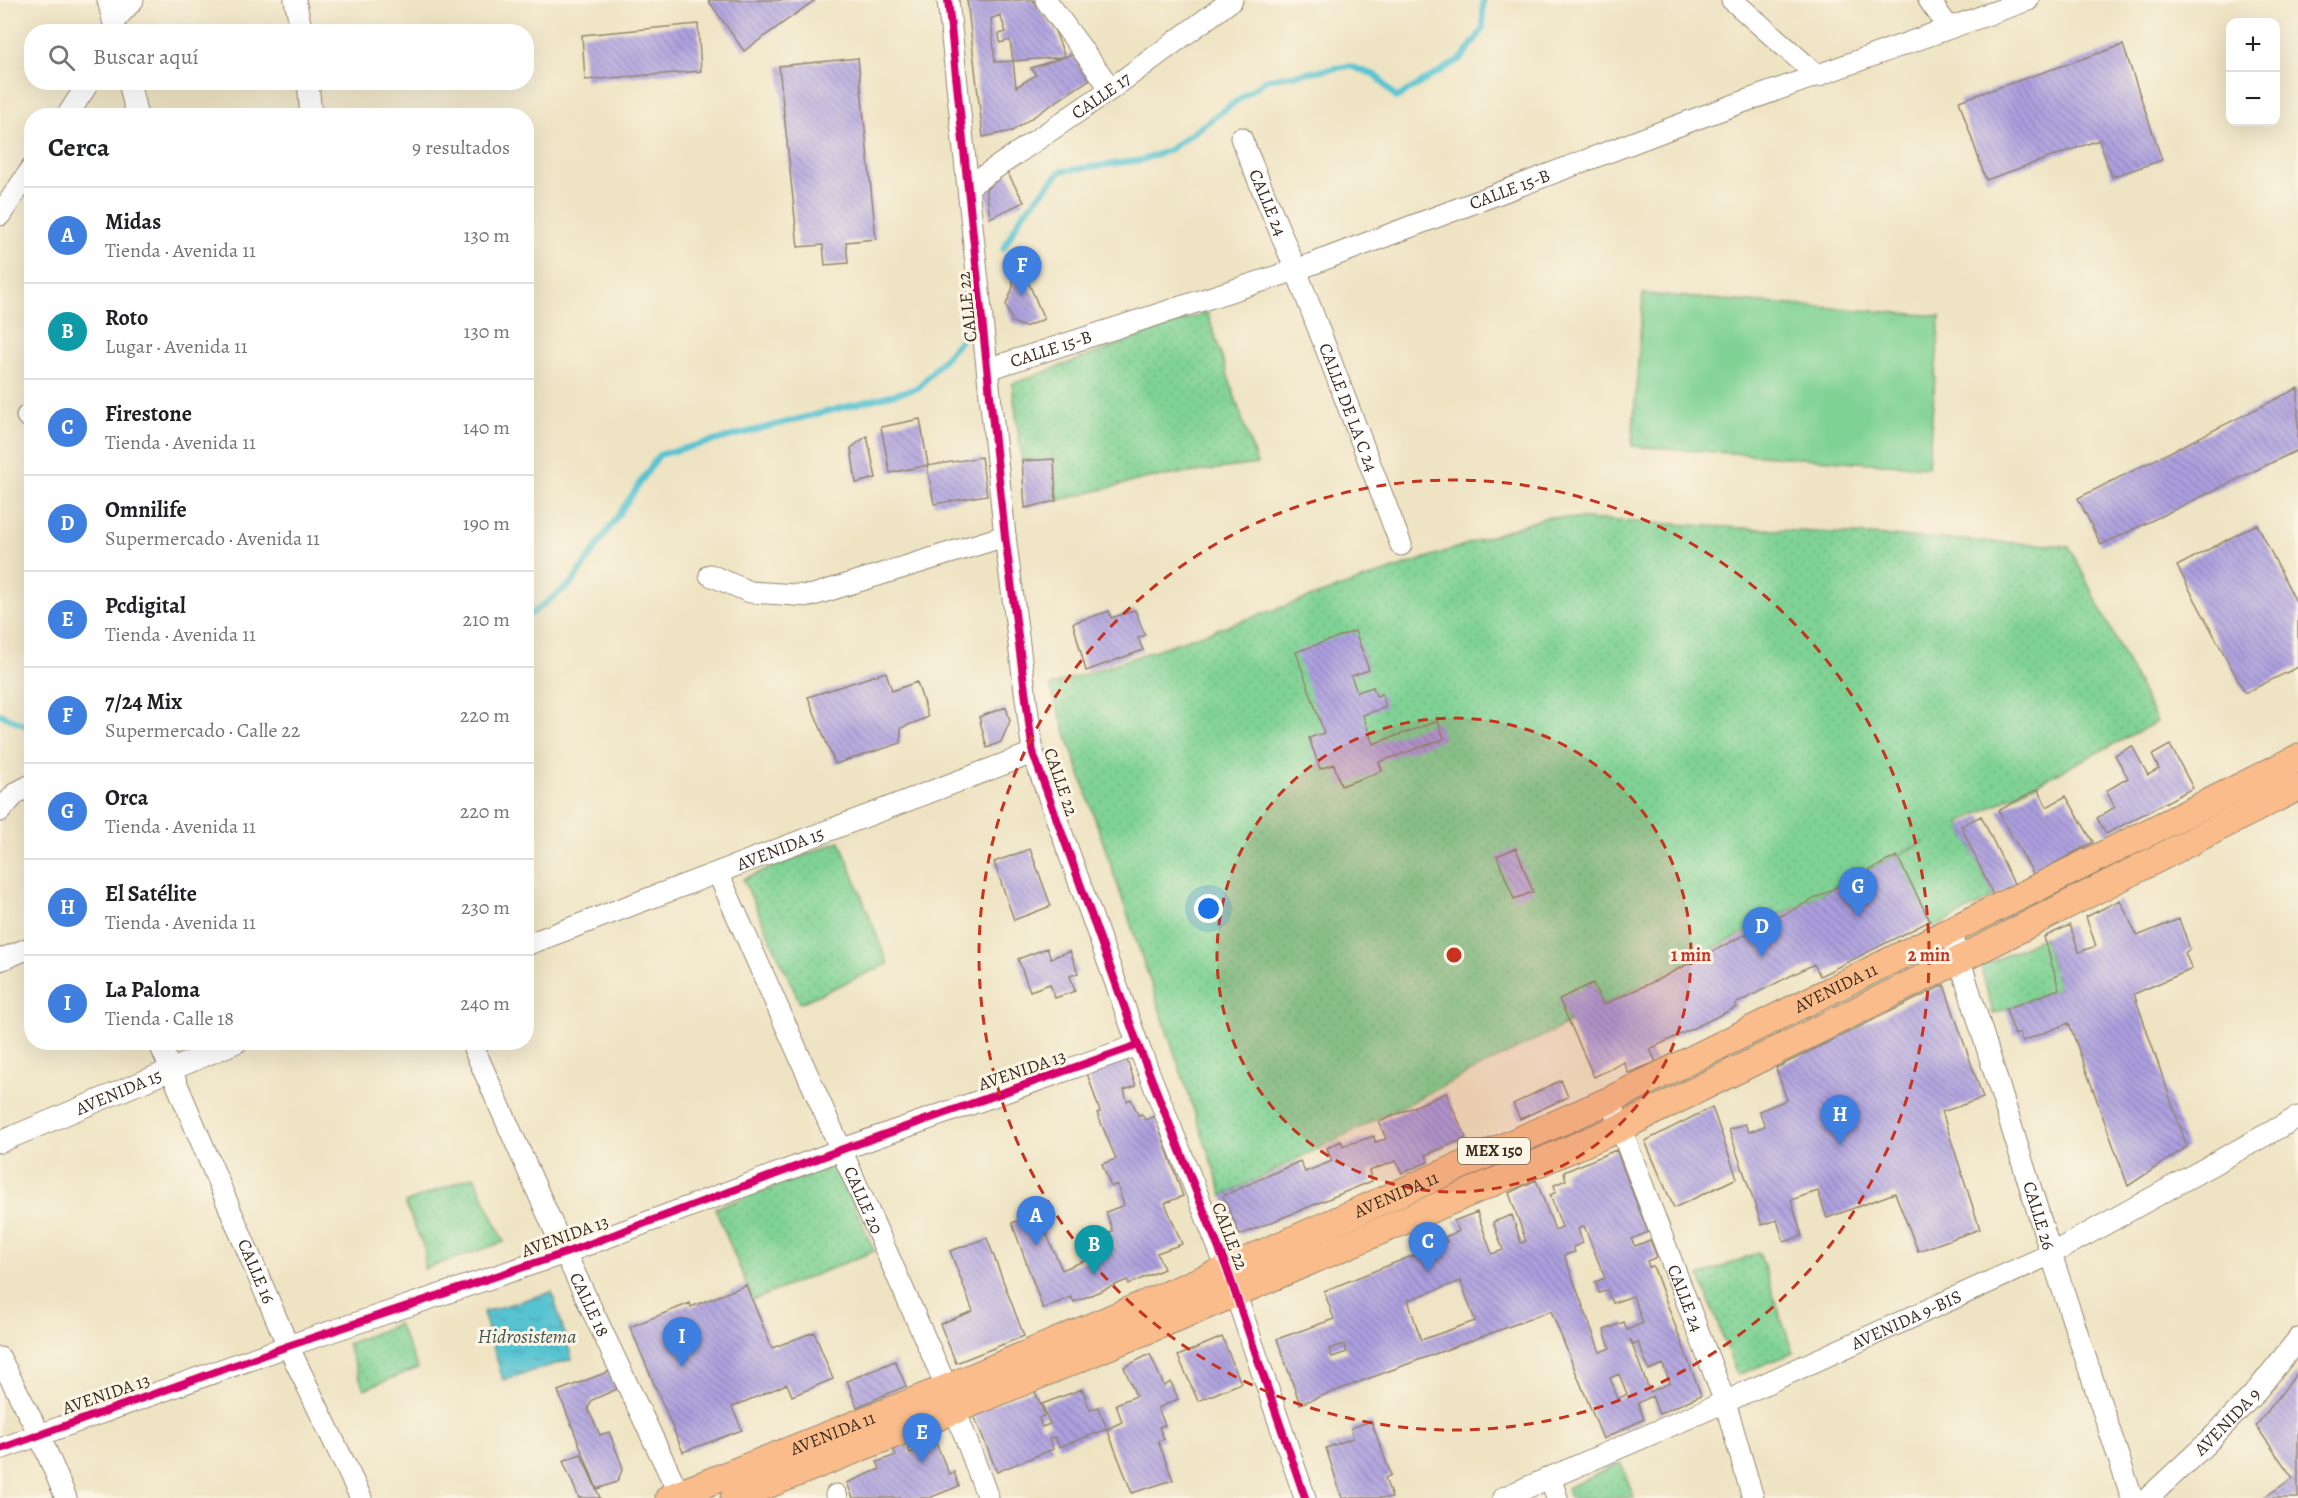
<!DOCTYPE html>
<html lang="es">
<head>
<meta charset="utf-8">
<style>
	:root { --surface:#fff; --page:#f2f2f2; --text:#202124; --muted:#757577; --line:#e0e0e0; --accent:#1a73e8 }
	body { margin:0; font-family:Alegreya,serif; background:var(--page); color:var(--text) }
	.controls { position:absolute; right:18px; top:18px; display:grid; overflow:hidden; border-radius:12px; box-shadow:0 6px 24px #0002 }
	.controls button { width:54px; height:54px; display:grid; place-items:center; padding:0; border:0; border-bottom:2px solid var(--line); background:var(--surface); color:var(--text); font:30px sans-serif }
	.you { position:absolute; left:1209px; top:909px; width:21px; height:21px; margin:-15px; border:4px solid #fff; border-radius:50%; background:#1a73e8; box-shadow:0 0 0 9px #1a73e833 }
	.badge { display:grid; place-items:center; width:39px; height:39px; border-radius:50%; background:var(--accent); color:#fff; font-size:20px; font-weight:700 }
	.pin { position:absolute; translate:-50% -50px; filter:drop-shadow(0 2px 3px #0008) }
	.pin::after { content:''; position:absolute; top:32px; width:21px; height:18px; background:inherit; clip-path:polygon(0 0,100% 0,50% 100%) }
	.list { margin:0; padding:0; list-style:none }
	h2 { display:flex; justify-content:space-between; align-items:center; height:78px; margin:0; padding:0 24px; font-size:26px }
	h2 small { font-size:20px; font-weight:400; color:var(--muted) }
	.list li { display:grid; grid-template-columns:39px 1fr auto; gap:18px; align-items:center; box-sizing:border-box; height:96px; padding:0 24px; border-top:2px solid var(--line) }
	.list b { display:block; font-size:22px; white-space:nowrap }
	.list p { margin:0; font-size:20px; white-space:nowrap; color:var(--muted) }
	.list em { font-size:20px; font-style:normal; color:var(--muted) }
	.icon { flex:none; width:33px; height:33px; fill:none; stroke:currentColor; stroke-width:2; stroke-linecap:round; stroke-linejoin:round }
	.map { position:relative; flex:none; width:2298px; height:1498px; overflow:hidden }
	.search { position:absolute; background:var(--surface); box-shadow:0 6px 24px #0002; left:24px; top:24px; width:510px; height:66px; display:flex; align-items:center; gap:15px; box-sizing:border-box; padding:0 21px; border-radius:24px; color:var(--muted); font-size:22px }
	.panel { position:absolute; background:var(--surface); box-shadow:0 6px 24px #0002; left:24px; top:108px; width:510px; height:942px; border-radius:24px }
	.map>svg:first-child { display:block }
	.grass { fill:url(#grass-dots); stroke:#5d7e59; stroke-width:1.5 }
	.garden { fill:#7fd294; stroke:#5d7e59; stroke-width:1.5 }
	.water { fill:url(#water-ripples); stroke:#497678; stroke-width:1.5 }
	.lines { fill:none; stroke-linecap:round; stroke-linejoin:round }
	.stream { stroke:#57c3d1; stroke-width:6 }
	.building { fill:url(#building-back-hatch); fill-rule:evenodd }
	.minor-casing { stroke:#948670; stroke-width:23 }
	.major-casing { stroke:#948670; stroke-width:29 }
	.minor { stroke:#fff; stroke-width:21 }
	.major { stroke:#f9bc8a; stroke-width:27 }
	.cycleway-casing { stroke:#fcf5e5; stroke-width:11 }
	.cycleway { stroke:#d6006c; stroke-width:8 }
	.ring { fill:none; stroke:#c8321e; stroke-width:3; stroke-dasharray:10 8 }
	.labels { text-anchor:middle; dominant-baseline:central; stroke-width:6; stroke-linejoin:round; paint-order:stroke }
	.shield { fill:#fcf5e5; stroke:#75675a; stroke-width:1.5 }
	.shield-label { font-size:16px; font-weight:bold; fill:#3b2a1e }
	.street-label { font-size:18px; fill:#3b2a1e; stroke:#fcf5e5 }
	.water-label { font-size:20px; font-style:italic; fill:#435854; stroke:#fcf5e5 }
	.centre { fill:#c8321e; stroke:#fcf5e5; stroke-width:3 }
	.ring-label { font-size:18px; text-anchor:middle; font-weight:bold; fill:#c8321e; stroke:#fcf5e5; stroke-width:6; stroke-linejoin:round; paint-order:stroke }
</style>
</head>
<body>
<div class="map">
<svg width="2298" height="1498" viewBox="0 0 2298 1498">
	<defs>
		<pattern id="grass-dots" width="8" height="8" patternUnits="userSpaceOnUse" patternTransform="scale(1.5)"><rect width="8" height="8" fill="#7fd294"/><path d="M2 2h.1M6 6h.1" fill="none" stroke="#6fb47f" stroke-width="1.8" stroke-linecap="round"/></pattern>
		<pattern id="water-ripples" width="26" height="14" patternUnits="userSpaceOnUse" patternTransform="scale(1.5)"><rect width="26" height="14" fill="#57c3d1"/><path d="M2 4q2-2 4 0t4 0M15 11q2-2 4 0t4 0" fill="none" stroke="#499fa9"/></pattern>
		<pattern id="building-back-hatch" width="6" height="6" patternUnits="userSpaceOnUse" patternTransform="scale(1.5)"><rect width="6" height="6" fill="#ac9fdf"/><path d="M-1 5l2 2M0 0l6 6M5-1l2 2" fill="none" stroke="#8d82b4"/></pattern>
	</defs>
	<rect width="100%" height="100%" fill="#fcf5e5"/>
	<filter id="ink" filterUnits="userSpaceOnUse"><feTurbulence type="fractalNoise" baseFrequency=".0167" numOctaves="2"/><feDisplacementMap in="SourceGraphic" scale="12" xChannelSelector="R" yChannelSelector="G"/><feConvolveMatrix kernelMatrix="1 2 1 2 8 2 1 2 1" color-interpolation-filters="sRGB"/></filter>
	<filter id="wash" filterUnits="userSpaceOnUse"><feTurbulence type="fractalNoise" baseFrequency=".008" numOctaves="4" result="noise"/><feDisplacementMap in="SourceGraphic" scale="24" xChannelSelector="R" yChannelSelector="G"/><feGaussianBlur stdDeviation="1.35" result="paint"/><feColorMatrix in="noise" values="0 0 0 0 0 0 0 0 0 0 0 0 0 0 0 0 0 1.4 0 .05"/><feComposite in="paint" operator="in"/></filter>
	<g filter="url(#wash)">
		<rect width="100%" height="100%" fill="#eee3c2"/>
		<path class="grass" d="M1207,312L1257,464L1148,478L1056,501L1054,459L1022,461L1012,384Z
			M1547,517L2069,546L2157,722L1960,823L1994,897L1933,928L1897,856L1925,841L1603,1005L1593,983L1560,999L1569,1023L1223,1196L1050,686Z
			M840,841L888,964L800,1003L743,879Z
			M2044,937L2059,989L1993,1014L1981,967Z
			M837,1165L874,1251L753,1300L715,1208Z
			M474,1176L504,1242L424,1269L425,1251L405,1203Z
			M1759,1252L1793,1353L1737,1375L1700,1276Z
			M398,1324L418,1368L364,1389L347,1344Z
			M1621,1463L1634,1498H1570L1567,1488Z"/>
		<path class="garden" d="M1643,294L1940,316L1928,467L1632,446Z"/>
		<path class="water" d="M552,1292L572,1359L503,1380L483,1312Z"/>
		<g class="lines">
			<path class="stream" d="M1003,249L1022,215L1061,171L1142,160L1169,150L1267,79L1349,66L1376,75L1396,98L1462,58L1483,29V0
				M526,614H531L572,583L659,455L918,388L974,325
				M0,714L32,729"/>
		</g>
		<g id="blocks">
			<path class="building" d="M708,0H815L744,51Z
				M967,0H1033L1055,31L1065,57L1072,54L1090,79L1012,131L983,137ZM1000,15L1006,32L999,34L1000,43L1010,40L1013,61L995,62L991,19ZM1065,57L1031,68L1036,75L1016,87L1013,61Z
				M698,24L701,71L585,80L582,35Z
				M2123,45L2162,160L2112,177L2099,140L1986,180L1959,101Z
				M858,58L876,239L846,242L848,263L825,265L823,245L798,247L779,66Z
				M1007,172L1024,202L990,218L986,189Z
				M1021,265L1044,319L1025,327L1012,322L1006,305L1013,287L1012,269Z
				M2298,388V450L2101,545L2078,498Z
				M920,419L928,465L890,473L881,427Z
				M867,436L876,478L856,483L851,448Z
				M981,457L987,495L934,504L927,466Z
				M1054,459L1056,501L1025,508L1022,461Z
				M2257,524L2298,606V667L2245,693L2177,566Z
				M1135,610L1145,635L1138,638L1143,650L1086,671L1073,623L1109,611L1111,618Z
				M1355,631L1369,670L1351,676L1357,692L1373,687L1376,696L1382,694L1386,707L1363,715L1373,744L1438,721L1444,739L1379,762L1382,771L1341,786L1334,764L1320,769L1309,738L1324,733L1296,652Z
				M886,672L892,691L917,682L928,717L901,728V743L835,764L808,697Z
				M1006,707L1010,721L1001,742L987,748L979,717Z
				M2170,745L2193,788L2106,834L2097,818L2115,807L2106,791L2128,778L2115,755L2132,746L2148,775L2159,769L2152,755Z
				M2038,789L2047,807L2066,796L2093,842L2034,875L1998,811Z
				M1981,816L2015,886L1994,897L1961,826Z
				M1516,848L1533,892L1514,899L1497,856Z
				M1030,849L1051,906L1014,920L994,862Z
				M1897,856L1930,921L1820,976L1814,964L1735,1004L1737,1007L1650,1049L1656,1062L1628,1073L1624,1062L1594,1077L1559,999L1593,983L1603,1005L1657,980Z
				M2120,900L2137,936L2179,919L2190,949L2185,953L2192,969L2134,994L2187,1147L2128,1186L2069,1023L2023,1041L2019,1033L2015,1035L2006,1009L2059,989L2044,937L2070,925L2079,952L2096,946L2086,917Z
				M1047,948L1051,958L1070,951L1078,973L1070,976L1075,991L1055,998L1050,984L1030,991L1018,959Z
				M1944,985L1983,1098L1942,1112L1980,1229L1918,1251L1895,1193L1827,1218L1818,1191L1791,1200L1802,1236L1784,1242L1777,1220L1762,1225L1729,1130L1745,1124L1749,1132L1765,1126L1759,1111L1787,1100L1776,1068Z
				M1127,1060L1136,1086L1124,1090L1127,1101L1131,1099L1138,1115L1142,1114L1145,1120L1155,1116L1183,1196L1165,1203L1182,1244L1157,1253L1164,1269L1129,1284L1127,1280L1074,1302L1071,1297L1043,1309L1012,1223L1037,1212L1062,1270L1115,1248L1109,1233L1113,1231L1106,1212L1124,1205L1117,1184L1111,1187L1102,1164L1116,1159L1097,1113L1100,1112L1087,1073Z
				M1561,1080L1568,1097L1520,1119L1513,1104Z
				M1446,1093L1466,1138L1426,1155L1428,1162L1402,1173L1396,1161L1369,1171L1372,1181L1240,1235L1223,1196L1300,1161L1305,1172L1332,1161L1327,1148L1341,1141L1343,1146L1374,1136L1375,1142L1386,1139L1379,1122Z
				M1712,1107L1737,1178L1674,1208L1645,1141Z
				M1616,1150L1648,1232L1631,1239L1635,1246L1650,1240L1657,1257L1647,1261L1649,1267L1653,1266L1701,1395L1659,1414L1652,1396L1638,1403L1644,1419L1603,1439L1551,1311L1300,1404L1277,1339L1334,1319L1324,1291L1447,1242L1445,1237L1459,1231L1454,1221L1477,1212L1492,1254L1503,1250L1493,1222L1512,1215L1521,1243L1526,1241L1509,1193L1536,1180L1555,1230L1562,1227L1550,1195L1556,1192L1554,1185L1566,1180L1564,1172ZM1584,1226L1605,1278L1595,1282L1599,1293L1607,1290L1613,1303L1633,1296L1643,1323L1627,1330L1624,1322L1604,1330L1610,1348L1600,1352L1564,1255L1575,1252L1573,1247L1583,1243L1578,1229ZM1461,1281L1475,1321L1421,1340L1408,1300ZM1630,1339L1633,1344L1638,1342L1649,1370L1663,1364L1670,1383L1650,1392ZM1344,1344L1347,1352L1332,1357L1329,1349ZM1619,1374L1627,1394L1618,1399L1610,1378Z
				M987,1238L1024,1336L956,1363L940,1324L973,1311L950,1251Z
				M746,1285L772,1348L814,1332L833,1379L792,1396L787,1384L732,1407L742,1430L683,1452L630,1327L690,1303L691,1307Z
				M1222,1337L1241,1383L1198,1401L1178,1356Z
				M1150,1354L1164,1386L1171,1382L1178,1399L1158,1408L1165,1425L1159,1427L1164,1439L1158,1441L1173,1480L1132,1493L1107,1429L1059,1447L1055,1437L1049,1439L1053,1449L997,1472L973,1413L1034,1389L1045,1415L1039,1418L1042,1427L1050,1424L1042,1404L1082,1389L1090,1410L1098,1407L1107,1429L1122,1422L1116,1404L1136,1396L1124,1367Z
				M895,1361L906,1386L857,1407L847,1381Z
				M610,1371L617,1389L592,1400L588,1409L600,1435L609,1432L623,1468L617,1482L597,1489L558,1391Z
				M2298,1372V1498H2263L2293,1478L2256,1426Z
				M1371,1421L1391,1475L1385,1478L1392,1498H1342L1326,1448L1353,1438L1351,1428Z
				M907,1443L910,1453L936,1443L949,1474L954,1472L959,1486L929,1498H853L847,1483L880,1469L877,1462L896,1455L893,1449Z
				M581,1454L596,1489L600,1498H579L563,1461Z"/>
		</g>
	</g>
	<g filter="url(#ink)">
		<use href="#blocks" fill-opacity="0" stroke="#948670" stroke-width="1.5"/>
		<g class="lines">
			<defs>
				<g id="minor">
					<path d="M108,0L116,32"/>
					<path d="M295,0L302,32"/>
					<path d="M948,0L1005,536L1033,753L1138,1045L1227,1269L1305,1498"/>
					<path d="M1046,0L1111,89"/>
					<path d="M1732,0L1818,76"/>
					<path d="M1929,0L1949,28"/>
					<path d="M114,21L133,0"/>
					<path d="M129,82L137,116"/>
					<path d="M308,82L311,116"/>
					<path d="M67,116L89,82"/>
					<path id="s1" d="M1241,138L1296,270L1401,545"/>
					<path id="s2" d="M969,186L1111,89L1232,0"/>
					<path d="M0,215L32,168"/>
					<path id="s3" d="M988,369L1296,270L1698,118L2028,0"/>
					<path d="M27,416L32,415"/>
					<path d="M710,575L750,592L810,596L1005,536"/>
					<path d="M0,811L16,793L29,786L32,788"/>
					<path id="s4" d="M718,873L947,1388L988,1498"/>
					<path id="s5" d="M1951,932L2051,1254L2132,1498"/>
					<path id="s6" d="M526,945L1033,753"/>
					<path d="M0,960L32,947"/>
					<path id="s7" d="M159,1042L288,1346L361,1498"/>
					<path id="s8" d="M471,1042L565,1253L681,1498"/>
					<path id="s9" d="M1610,1100L1725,1402L1753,1498"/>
					<path id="s10" d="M0,1142L237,1042"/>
					<path d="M0,1358L39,1434L66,1498"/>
					<path d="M0,1449L288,1346L565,1253L843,1149L1138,1045"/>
					<path d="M1550,1477L1557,1498"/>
					<path d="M836,1495L837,1498"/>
					<path id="s11" d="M1503,1498L1725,1402L2051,1254L2298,1117"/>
					<path id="s12" d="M2148,1498L2207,1443L2254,1394L2298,1339"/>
				</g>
				<g id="major">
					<path id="s13" d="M669,1498L947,1388L1227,1269L1610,1100L2298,758"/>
					<path d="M734,1498L955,1410L1236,1293L1622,1127L1959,960L2298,787"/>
				</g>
			</defs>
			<use href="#minor" class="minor-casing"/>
			<use href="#major" class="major-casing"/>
			<use href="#minor" class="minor"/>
			<use href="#major" class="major"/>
			<defs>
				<path id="cycleway" d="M948,0L1005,536L1033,753L1138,1045L1227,1269L1305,1498
					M0,1449L288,1346L565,1253L843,1149L1138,1045"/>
			</defs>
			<use href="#cycleway" class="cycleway-casing"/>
			<use href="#cycleway" class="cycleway"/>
		</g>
	</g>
	<circle cx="1454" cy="955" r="237" fill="#c8321e" fill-opacity=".12"/>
	<g class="ring">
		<circle cx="1454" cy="955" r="237"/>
		<circle cx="1454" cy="955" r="475"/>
	</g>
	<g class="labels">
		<rect class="shield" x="1458" y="1138" width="72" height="26" rx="4.5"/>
		<g class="shield-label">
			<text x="1494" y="1151">MEX 150</text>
		</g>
		<g class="street-label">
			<text stroke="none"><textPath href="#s2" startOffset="160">CALLE 17</textPath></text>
			<text stroke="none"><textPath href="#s3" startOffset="552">CALLE 15-B</textPath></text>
			<text stroke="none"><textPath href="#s1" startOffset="70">CALLE 24</textPath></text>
			<text transform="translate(967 307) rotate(-96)">CALLE 22</text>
			<text stroke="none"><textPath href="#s3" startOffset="66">CALLE 15-B</textPath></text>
			<text stroke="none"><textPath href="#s1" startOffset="290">CALLE DE LA C 24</textPath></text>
			<text transform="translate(1061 782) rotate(71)">CALLE 22</text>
			<text stroke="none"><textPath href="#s6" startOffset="272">AVENIDA 15</textPath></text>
			<text stroke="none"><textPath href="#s13" startOffset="1274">AVENIDA 11</textPath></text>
			<text transform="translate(1022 1070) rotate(-19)">AVENIDA 13</text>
			<text stroke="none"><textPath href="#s10" startOffset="129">AVENIDA 15</textPath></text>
			<text stroke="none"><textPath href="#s13" startOffset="788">AVENIDA 11</textPath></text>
			<text stroke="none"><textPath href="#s4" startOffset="358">CALLE 20</textPath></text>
			<text stroke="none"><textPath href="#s5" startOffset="297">CALLE 26</textPath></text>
			<text transform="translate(565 1236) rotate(-20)">AVENIDA 13</text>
			<text transform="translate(1230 1236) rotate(69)">CALLE 22</text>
			<text stroke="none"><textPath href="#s7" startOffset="249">CALLE 16</textPath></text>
			<text stroke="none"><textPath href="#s9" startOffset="212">CALLE 24</textPath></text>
			<text stroke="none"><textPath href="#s8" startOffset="288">CALLE 18</textPath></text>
			<text stroke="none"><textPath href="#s11" startOffset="441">AVENIDA 9-BIS</textPath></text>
			<text transform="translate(106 1394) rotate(-19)">AVENIDA 13</text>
			<text stroke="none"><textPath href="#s12" startOffset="110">AVENIDA 9</textPath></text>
			<text stroke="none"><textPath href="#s13" startOffset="176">AVENIDA 11</textPath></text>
		</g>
		<g class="water-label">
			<text x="527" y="1336">Hidrosistema</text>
		</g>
	</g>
	<circle cx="1454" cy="955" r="9" class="centre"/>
	<g class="ring-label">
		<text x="1691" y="961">1 min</text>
		<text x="1929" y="961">2 min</text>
	</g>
</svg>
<div class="controls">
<button>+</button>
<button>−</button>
</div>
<div class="you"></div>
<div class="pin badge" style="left:1036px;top:1246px;background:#3f7fe0">A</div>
<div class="pin badge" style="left:1094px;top:1275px;background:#0f9aa8">B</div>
<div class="pin badge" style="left:1428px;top:1272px;background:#3f7fe0">C</div>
<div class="pin badge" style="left:1762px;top:957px;background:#3f7fe0">D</div>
<div class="pin badge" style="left:922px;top:1463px;background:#3f7fe0">E</div>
<div class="pin badge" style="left:1022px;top:296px;background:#3f7fe0">F</div>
<div class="pin badge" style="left:1858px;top:917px;background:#3f7fe0">G</div>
<div class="pin badge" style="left:1840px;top:1145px;background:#3f7fe0">H</div>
<div class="pin badge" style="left:682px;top:1367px;background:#3f7fe0">I</div>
<div class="search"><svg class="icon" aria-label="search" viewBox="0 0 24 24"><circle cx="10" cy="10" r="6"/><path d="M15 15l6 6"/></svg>Buscar aquí</div>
<section class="panel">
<h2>Cerca<small>9 resultados</small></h2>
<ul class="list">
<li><span class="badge" style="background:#3f7fe0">A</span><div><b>Midas</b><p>Tienda · Avenida 11</p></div><em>130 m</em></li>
<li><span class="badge" style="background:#0f9aa8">B</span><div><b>Roto</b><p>Lugar · Avenida 11</p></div><em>130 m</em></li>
<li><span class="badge" style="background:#3f7fe0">C</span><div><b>Firestone</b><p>Tienda · Avenida 11</p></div><em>140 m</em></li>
<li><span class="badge" style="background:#3f7fe0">D</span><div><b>Omnilife</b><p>Supermercado · Avenida 11</p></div><em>190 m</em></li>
<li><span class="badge" style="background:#3f7fe0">E</span><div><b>Pcdigital</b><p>Tienda · Avenida 11</p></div><em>210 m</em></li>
<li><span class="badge" style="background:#3f7fe0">F</span><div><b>7/24 Mix</b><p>Supermercado · Calle 22</p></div><em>220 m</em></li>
<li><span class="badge" style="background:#3f7fe0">G</span><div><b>Orca</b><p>Tienda · Avenida 11</p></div><em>220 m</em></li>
<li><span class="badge" style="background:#3f7fe0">H</span><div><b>El Satélite</b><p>Tienda · Avenida 11</p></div><em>230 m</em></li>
<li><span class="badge" style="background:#3f7fe0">I</span><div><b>La Paloma</b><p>Tienda · Calle 18</p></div><em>240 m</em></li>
</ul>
</section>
</div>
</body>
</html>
